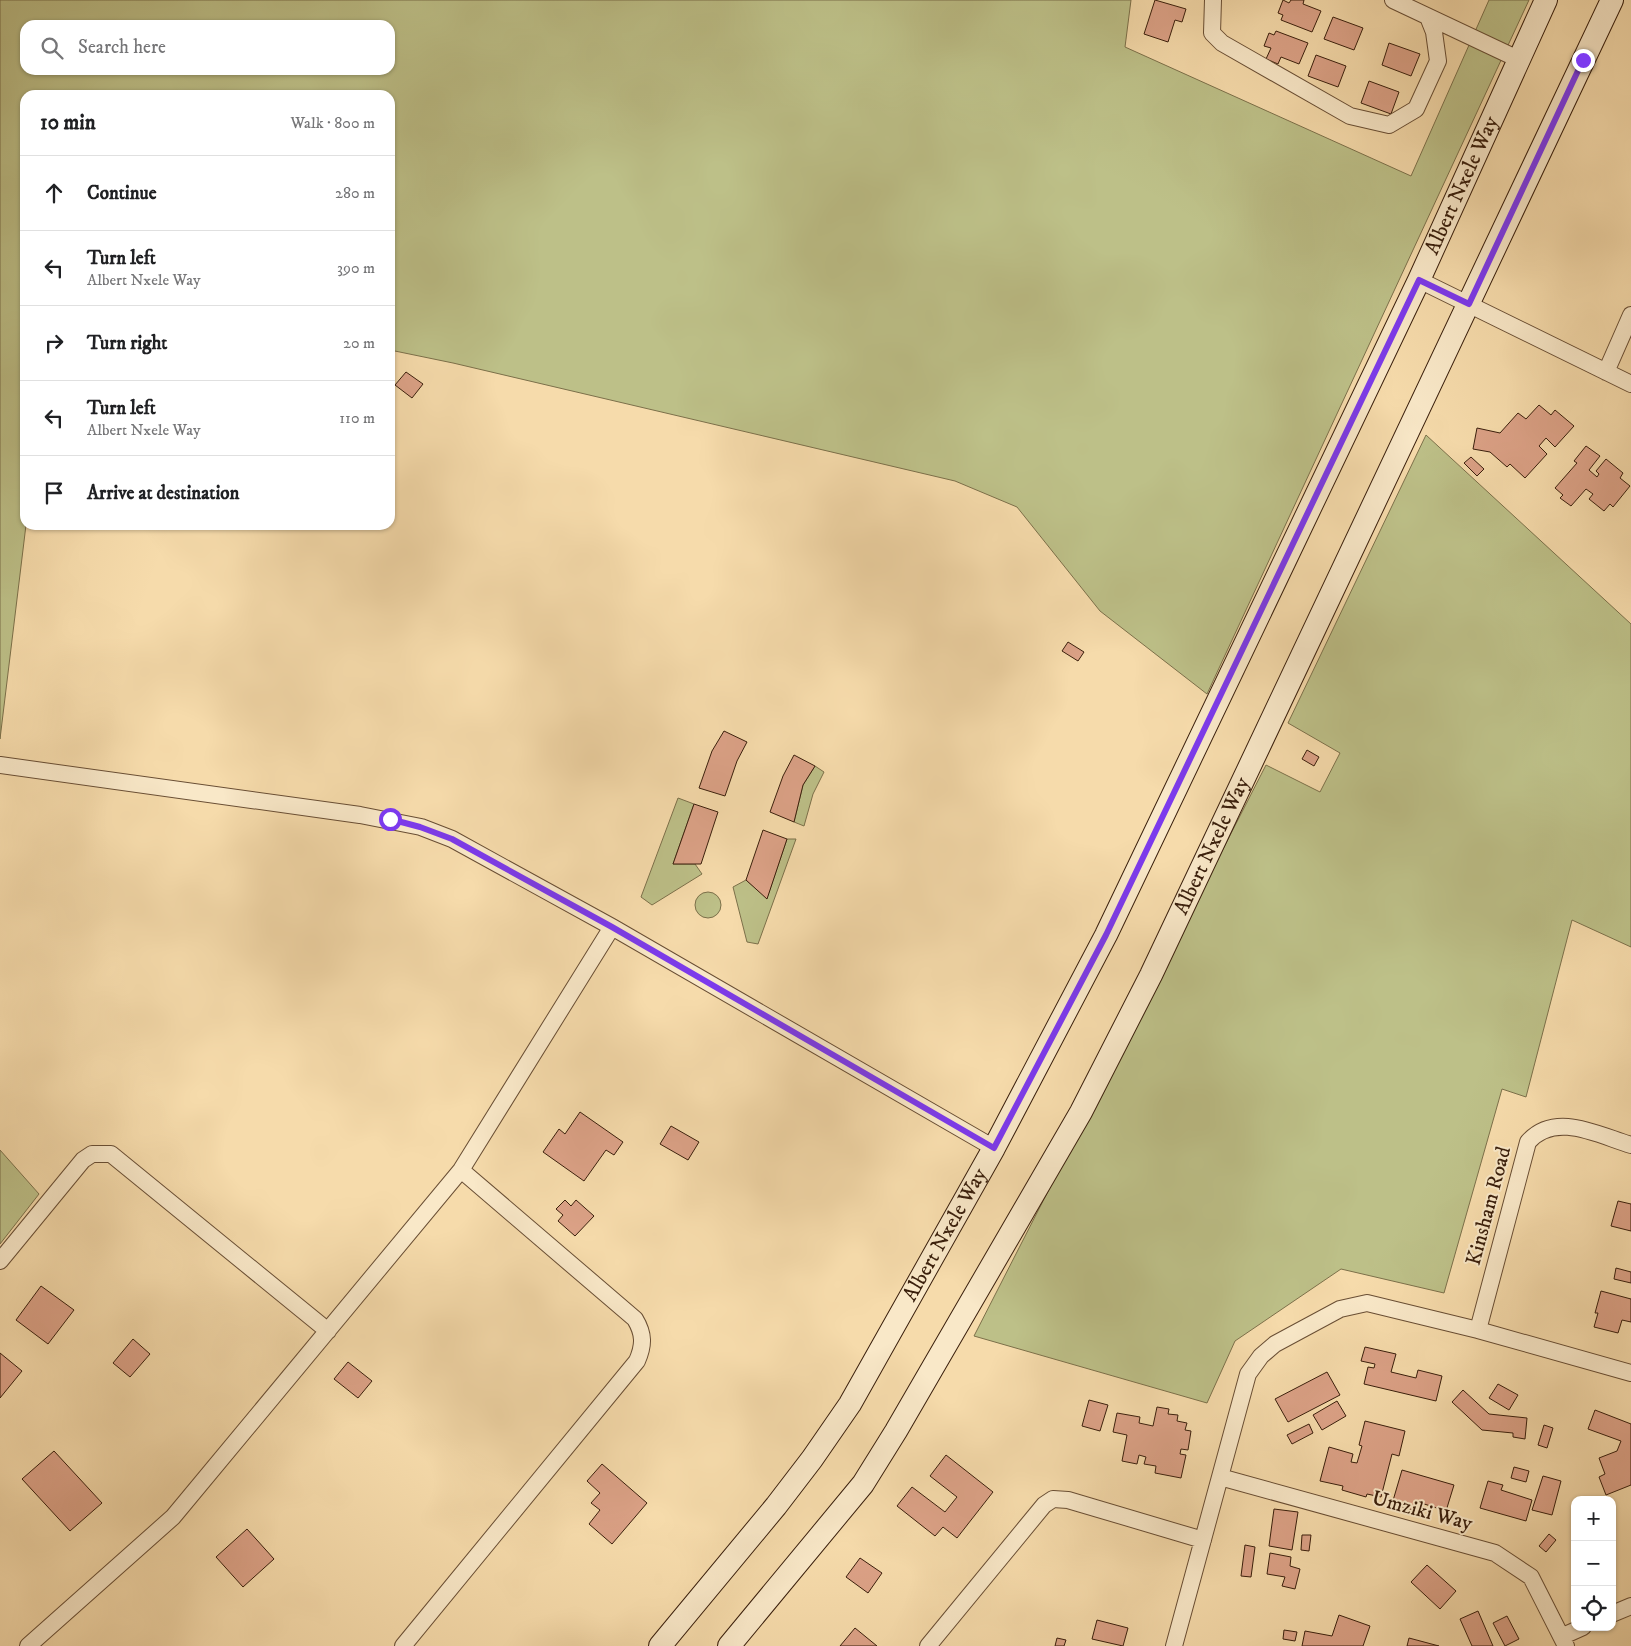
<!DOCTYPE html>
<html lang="en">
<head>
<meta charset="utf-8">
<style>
	:root { --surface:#fff; --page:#f2f2f2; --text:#202124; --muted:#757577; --line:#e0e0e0 }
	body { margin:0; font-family:"IM FELL DW Pica",serif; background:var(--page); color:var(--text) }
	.controls { position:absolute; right:15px; bottom:15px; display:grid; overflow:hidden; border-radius:10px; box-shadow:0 1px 4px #0004 }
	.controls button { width:45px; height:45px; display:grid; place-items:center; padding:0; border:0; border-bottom:1px solid var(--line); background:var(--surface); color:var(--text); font:25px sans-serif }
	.stop { position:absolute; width:15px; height:15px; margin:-11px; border:4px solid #7c3aed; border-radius:50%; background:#fff }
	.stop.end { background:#7c3aed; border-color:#fff; box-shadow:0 1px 5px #0008 }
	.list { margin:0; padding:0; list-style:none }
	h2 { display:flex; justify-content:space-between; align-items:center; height:65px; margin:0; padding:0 20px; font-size:21px }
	h2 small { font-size:16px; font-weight:400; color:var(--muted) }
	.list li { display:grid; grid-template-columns:32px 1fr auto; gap:15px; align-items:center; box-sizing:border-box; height:75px; padding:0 20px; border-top:1px solid var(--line) }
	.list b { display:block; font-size:19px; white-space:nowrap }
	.list p { margin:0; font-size:16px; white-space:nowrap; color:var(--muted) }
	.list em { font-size:16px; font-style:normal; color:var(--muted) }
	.icon { flex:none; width:28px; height:28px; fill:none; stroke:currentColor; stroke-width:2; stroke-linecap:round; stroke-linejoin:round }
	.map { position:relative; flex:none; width:1631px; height:1646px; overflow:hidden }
	.search { position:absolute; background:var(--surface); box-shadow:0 1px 4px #0004; left:20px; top:20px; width:375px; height:55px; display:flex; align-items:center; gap:12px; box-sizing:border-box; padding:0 18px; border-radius:15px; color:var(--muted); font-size:19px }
	.panel { position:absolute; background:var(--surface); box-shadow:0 1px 4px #0004; left:20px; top:90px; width:375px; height:440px; border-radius:15px }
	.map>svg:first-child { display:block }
	.green { fill:#bdc088; stroke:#7c704a; fill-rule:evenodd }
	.building { fill:#dca287; stroke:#3a1f0c }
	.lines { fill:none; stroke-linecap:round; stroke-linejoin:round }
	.street-casing { stroke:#694e34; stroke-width:18 }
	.secondary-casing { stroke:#3a1f0c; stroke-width:24 }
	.street { stroke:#f9e8c8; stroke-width:16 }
	.secondary { stroke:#f9e8c8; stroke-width:22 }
	.route { stroke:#7c3aed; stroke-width:6 }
	.labels { text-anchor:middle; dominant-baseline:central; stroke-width:4; stroke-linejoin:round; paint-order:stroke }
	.street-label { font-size:21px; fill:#3a1f0c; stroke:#f9e8c8 }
</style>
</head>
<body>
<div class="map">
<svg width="1631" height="1646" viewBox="0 0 1631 1646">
	<rect width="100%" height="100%" fill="#f6dbab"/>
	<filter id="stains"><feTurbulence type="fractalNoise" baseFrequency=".004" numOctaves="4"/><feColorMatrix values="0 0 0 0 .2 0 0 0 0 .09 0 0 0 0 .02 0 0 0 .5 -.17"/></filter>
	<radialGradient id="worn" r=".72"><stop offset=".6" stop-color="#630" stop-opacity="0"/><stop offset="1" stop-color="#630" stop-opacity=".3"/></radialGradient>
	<path class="green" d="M0,0H1131L1125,47L1411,176L1489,0H1529L1207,694L1100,611L1017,507L955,481L453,363L390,350V95H25L26,525L0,739ZM25,25H390V70H25Z
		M1426,435L1631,624V947L1572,920L1526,1097L1502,1089L1444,1293L1341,1269L1235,1341L1207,1403L974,1336L1266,765L1320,792L1340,753L1288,723Z
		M815,766L824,772L813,794L804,826L794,822L803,785Z
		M678,798L694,804L673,864H695L702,874L652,905L641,897Z
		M787,839H796L758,944L747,942L733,887L746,880L767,898Z
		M695 905a13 13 0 1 1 26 0a13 13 0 1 1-26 0Z
		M0,1150L39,1194L0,1244Z"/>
	<path class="building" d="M1155,0L1186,9L1182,22L1175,20L1168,42L1144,34Z
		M1283,0L1289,3L1291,0H1304L1303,4L1321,11L1312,32L1281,20L1283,15L1278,13Z
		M1333,17L1363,28L1354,50L1324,39Z
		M1276,31L1308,43L1299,64L1281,57L1278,64L1266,59L1271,48L1264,46L1269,33L1274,35Z
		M1389,43L1420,54L1411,76L1382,65Z
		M1316,55L1346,66L1338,87L1308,76Z
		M1369,81L1399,92L1391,114L1361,103Z
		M406,372L423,384L412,398L395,385Z
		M1539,405L1551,415L1555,410L1574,426L1555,447L1546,438L1539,446L1547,454L1525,478L1510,464L1507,467L1490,452L1473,449L1477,428L1500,433L1518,413L1526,419Z
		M1586,446L1600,456L1589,470L1597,477L1599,474L1596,471L1606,459L1623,473L1620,478L1630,486L1613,507L1610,504L1604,511L1589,499L1593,494L1586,489L1571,506L1560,498L1563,495L1555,488L1577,463L1574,461Z
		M1471,457L1484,469L1477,476L1464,463Z
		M1068,642L1084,652L1078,661L1062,651Z
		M724,731L747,742L737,761L725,796L699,788L712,751Z
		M1307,750L1319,757L1314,766L1302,759Z
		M794,755L815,766L803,785L794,822L770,812L783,776Z
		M694,804L718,812L701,864H673Z
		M763,830L787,839L767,899L746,880Z
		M580,1112L623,1142L614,1155L606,1150L584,1181L543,1152L559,1129L565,1134Z
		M671,1126L699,1142L688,1160L660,1144Z
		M565,1200L571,1206L576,1200L594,1216L575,1236L558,1221L563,1215L556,1209Z
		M1618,1201L1631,1204V1231L1611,1226Z
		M1616,1268L1631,1272V1283L1614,1279Z
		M41,1286L74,1310L48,1344L16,1320Z
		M1601,1291L1631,1299V1322L1622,1320L1618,1333L1594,1327L1598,1313H1595Z
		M133,1339L150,1354L130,1377L113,1363Z
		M1365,1347L1396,1354L1391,1372L1416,1378L1418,1370L1442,1376L1436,1401L1364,1384L1368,1367L1374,1368L1375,1364L1361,1361Z
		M0,1353L22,1371L0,1398Z
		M348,1362L372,1381L358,1398L334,1379Z
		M1327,1372L1340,1395L1288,1422L1275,1399Z
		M1498,1384L1518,1395L1509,1410L1489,1398Z
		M1463,1390L1489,1414L1527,1418L1525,1439L1513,1437V1433L1482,1430L1452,1402Z
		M1089,1400L1108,1405L1100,1431L1082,1426Z
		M1337,1401L1346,1416L1322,1430L1313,1415Z
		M1157,1407L1169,1409L1168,1414L1178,1415L1177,1421L1187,1423L1185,1430L1191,1431L1188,1450L1181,1449L1180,1454L1186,1455L1181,1478L1155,1473L1156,1466L1144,1464L1146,1457L1139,1455L1137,1464L1122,1461L1127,1435L1113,1432L1117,1413L1140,1417L1139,1423L1153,1426Z
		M1595,1410L1631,1424V1485L1606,1495L1599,1477L1605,1474L1599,1458L1617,1451L1621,1441L1588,1429Z
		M1365,1421L1405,1431L1399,1456L1392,1454L1381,1497L1367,1494L1366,1497L1342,1490L1343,1486L1320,1481L1329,1447L1353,1454L1351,1462L1357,1463L1362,1446L1359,1445Z
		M1309,1424L1313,1433L1292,1444L1287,1435Z
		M1544,1425L1553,1428L1547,1448L1538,1445Z
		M54,1451L102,1503L70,1531L22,1479Z
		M946,1455L993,1492L957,1538L943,1527L935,1536L897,1506L912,1487L945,1512L957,1497L930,1476Z
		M602,1464L647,1503L612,1544L589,1524L600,1510L591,1503L600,1493L587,1481Z
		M1514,1467L1529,1471L1526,1482L1511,1478Z
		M1402,1470L1454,1485L1446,1511L1415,1501L1413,1510L1392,1504Z
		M1543,1476L1561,1481L1552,1515L1532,1510Z
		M1488,1481L1503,1485L1501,1490L1532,1500L1526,1521L1480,1508Z
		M1274,1509L1298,1512L1292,1550L1269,1546Z
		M247,1529L274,1559L243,1587L216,1557Z
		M1549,1534L1556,1540L1546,1552L1539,1546Z
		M1302,1535H1311L1309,1551L1301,1550Z
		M1245,1545L1255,1547L1251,1577L1241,1576Z
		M1270,1553L1291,1557L1290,1566L1300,1569L1295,1589L1282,1586L1285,1577L1267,1574Z
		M860,1558L882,1573L868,1593L846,1577Z
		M1427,1565L1456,1591L1440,1609L1411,1582Z
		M1478,1611L1493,1646H1472L1460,1619Z
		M1339,1615L1370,1626L1363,1646H1302L1305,1631L1332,1636Z
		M1507,1616L1519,1639L1505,1646L1493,1623Z
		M1097,1620L1128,1628L1123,1646L1092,1639Z
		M855,1628L877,1646H840Z
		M1284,1630L1297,1632L1295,1641L1283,1639Z
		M1057,1638L1066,1640L1064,1646H1055Z
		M1409,1638L1439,1646H1407Z"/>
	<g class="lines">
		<defs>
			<path id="street" d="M1213,0L1212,33L1222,43L1350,116L1389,125L1416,109L1438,61L1434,32L1428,17
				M1393,0L1518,59
				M1419,280L1631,384
				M1606,372L1631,315
				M0,765L360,815L421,827L452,839L612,927L994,1148
				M0,1261L83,1160L92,1154H111L328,1331
				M1478,1330L1528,1142C1555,1111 1598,1135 1631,1145
				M1220,1477L1495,1553L1531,1577L1566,1646
				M1612,1614L1631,1606
				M1563,1636L1583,1627
				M28,1646L173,1517L461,1170L612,927
				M403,1646L637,1361C644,1345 644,1334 635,1319L461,1170
				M928,1646L1044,1505L1053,1499L1068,1500L1203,1540
				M1174,1646L1248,1374L1261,1356L1275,1344L1340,1309L1367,1303L1478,1330L1631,1373"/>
			<g id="secondary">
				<path id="s1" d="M660,1646L776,1506L812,1459L850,1404L994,1148L1106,935L1419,280L1546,0"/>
				<path id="s2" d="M729,1646L863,1484L896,1431L1081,1112L1151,975L1612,0"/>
			</g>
		</defs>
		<use href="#street" class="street-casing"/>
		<use href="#secondary" class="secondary-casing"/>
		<use href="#street" class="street"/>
		<use href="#secondary" class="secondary"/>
	</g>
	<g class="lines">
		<path class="route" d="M390,819L420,827L452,839L612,927L994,1148L1106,935L1419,280L1469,304L1583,60"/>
	</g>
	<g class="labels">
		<g class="street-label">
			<text stroke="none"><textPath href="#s1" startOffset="1672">Albert Nxele Way</textPath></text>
			<text stroke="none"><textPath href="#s2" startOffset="938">Albert Nxele Way</textPath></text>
			<text transform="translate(1489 1206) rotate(-75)">Kinsham Road</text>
			<text stroke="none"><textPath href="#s1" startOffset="502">Albert Nxele Way</textPath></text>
			<text transform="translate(1422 1511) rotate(15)">Umziki Way</text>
		</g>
	</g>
	<rect width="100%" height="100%" filter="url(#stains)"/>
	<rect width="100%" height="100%" fill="url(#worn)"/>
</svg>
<div class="controls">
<button>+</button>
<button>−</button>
<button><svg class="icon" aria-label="locate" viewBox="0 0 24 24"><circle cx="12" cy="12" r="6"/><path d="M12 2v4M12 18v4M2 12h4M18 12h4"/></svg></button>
</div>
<div class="stop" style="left:390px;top:819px"></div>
<div class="stop end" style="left:1583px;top:60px"></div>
<div class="search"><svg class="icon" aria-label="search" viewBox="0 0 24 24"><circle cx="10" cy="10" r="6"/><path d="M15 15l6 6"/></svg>Search here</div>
<section class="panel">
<h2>10 min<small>Walk · 800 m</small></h2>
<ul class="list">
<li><svg class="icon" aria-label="ahead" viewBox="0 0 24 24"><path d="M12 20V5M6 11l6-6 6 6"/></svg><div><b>Continue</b></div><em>280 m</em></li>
<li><svg class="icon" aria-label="left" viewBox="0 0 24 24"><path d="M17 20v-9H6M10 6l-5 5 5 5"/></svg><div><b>Turn left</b><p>Albert Nxele Way</p></div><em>390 m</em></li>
<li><svg class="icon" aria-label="right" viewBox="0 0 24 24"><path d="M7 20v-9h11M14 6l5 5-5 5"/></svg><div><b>Turn right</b></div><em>20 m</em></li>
<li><svg class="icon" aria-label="left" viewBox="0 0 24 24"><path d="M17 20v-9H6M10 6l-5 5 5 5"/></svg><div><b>Turn left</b><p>Albert Nxele Way</p></div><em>110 m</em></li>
<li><svg class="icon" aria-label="arrive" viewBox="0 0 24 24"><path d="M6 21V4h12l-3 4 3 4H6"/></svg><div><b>Arrive at destination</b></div></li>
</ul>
</section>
</div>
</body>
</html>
